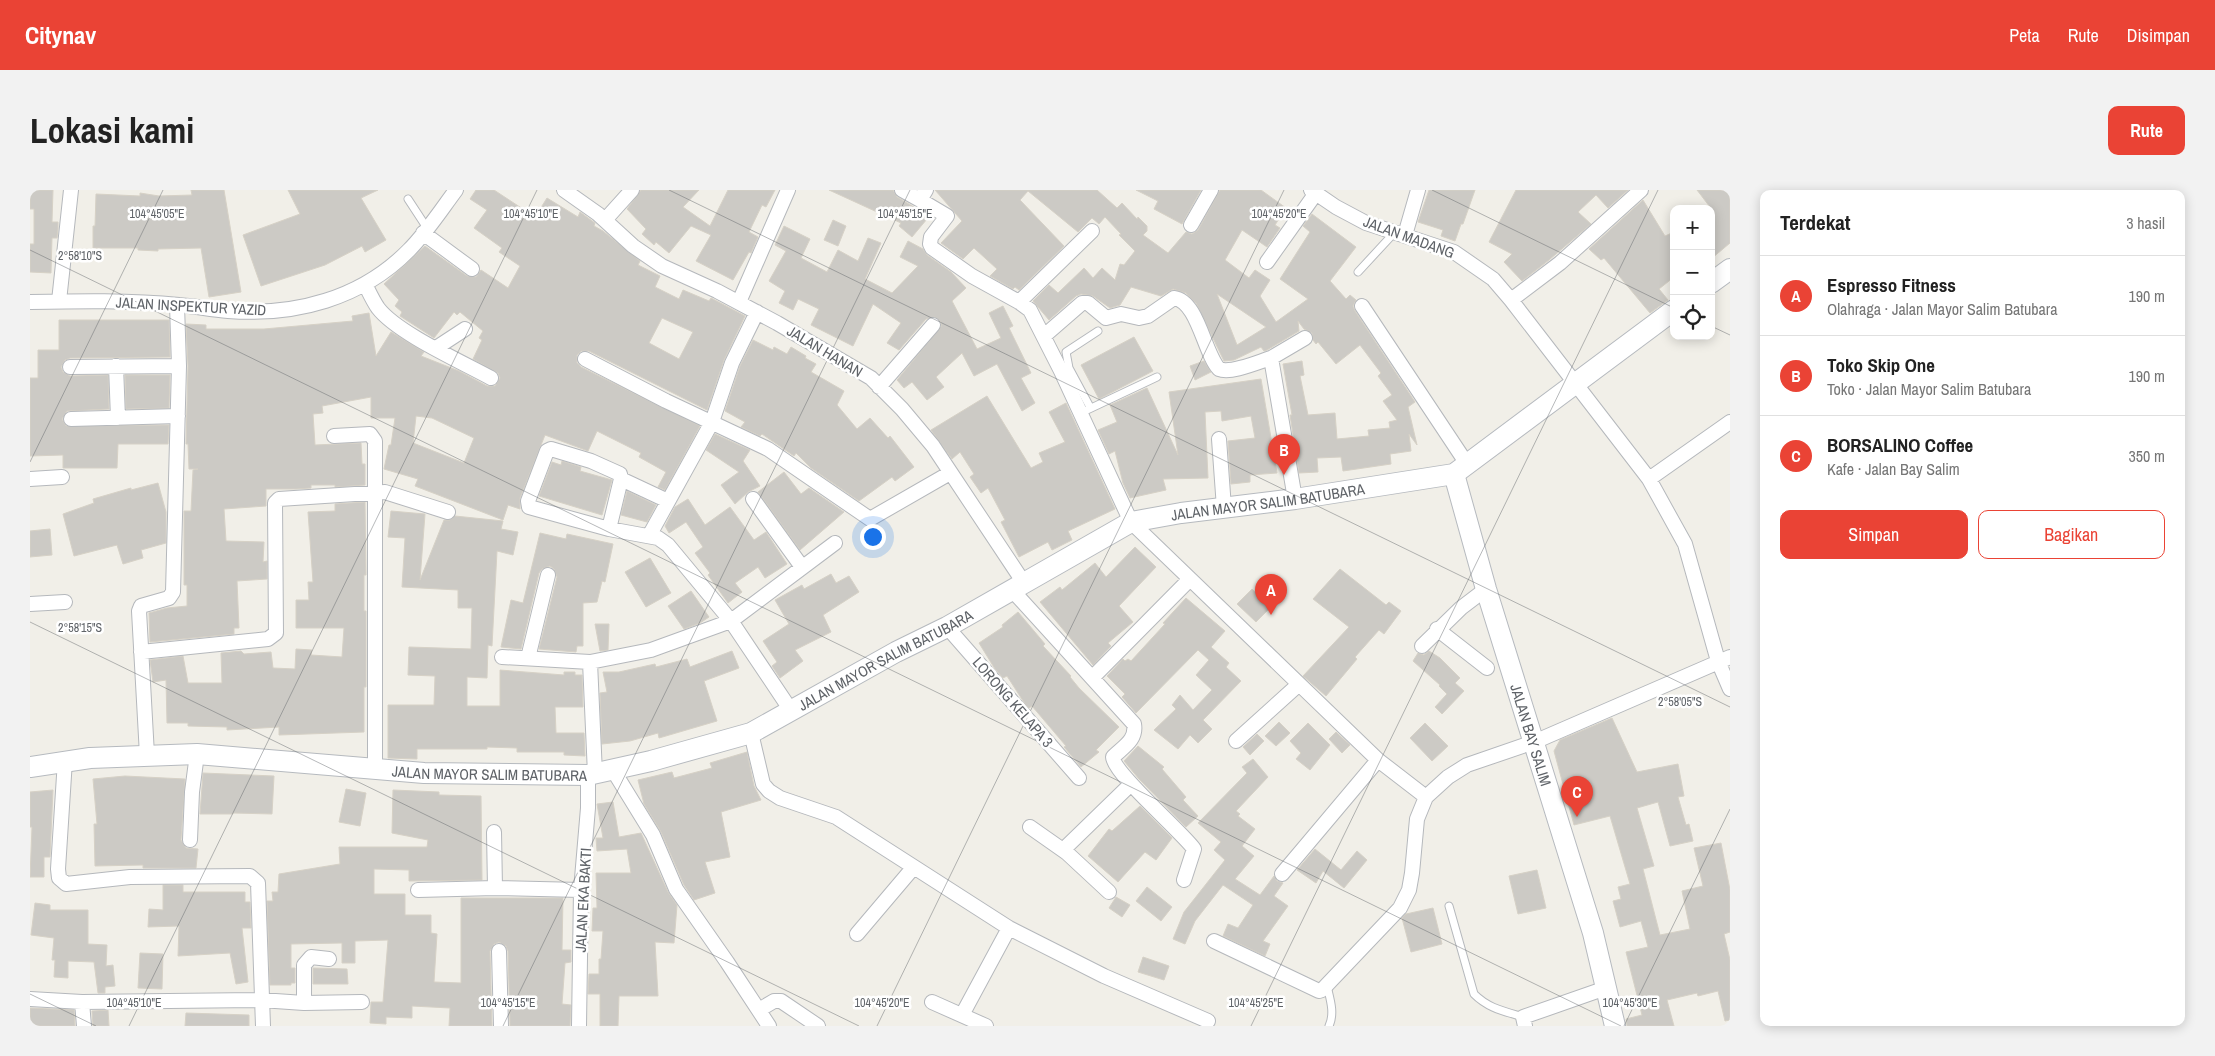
<!DOCTYPE html>
<html lang="id">
<head>
<meta charset="utf-8">
<style>
	:root { --surface:#fff; --page:#f2f2f2; --text:#222; --muted:#767676; --line:#e0e0e0; --accent:#ea4335 }
	body { margin:0; font-family:"Archivo Narrow",sans-serif; background:var(--page); color:var(--text) }
	.controls { position:absolute; right:15px; top:15px; display:grid; overflow:hidden; border-radius:10px; box-shadow:0 2px 12px #0003 }
	.controls button { width:45px; height:45px; display:grid; place-items:center; padding:0; border:0; border-bottom:1px solid var(--line); background:var(--surface); color:var(--text); font:25px sans-serif }
	.you { position:absolute; left:842px; top:346px; width:18px; height:18px; margin:-12px; border:4px solid #fff; border-radius:50%; background:#1a73e8; box-shadow:0 0 0 8px #1a73e833 }
	.badge { display:grid; place-items:center; width:32px; height:32px; border-radius:50%; background:var(--accent); color:#fff; font-size:16px; font-weight:700 }
	.pin { position:absolute; translate:-50% -41px; filter:drop-shadow(0 1px 2px #0008) }
	.pin::after { content:''; position:absolute; top:26px; width:18px; height:15px; background:inherit; clip-path:polygon(0 0,100% 0,50% 100%) }
	.list { margin:0; padding:0; list-style:none }
	h2 { display:flex; justify-content:space-between; align-items:center; height:65px; margin:0; padding:0 20px; font-size:21px }
	h2 small { font-size:16px; font-weight:400; color:var(--muted) }
	.list li { display:grid; grid-template-columns:32px 1fr auto; gap:15px; align-items:center; box-sizing:border-box; height:80px; padding:0 20px; border-top:1px solid var(--line) }
	.list b { display:block; font-size:19px; white-space:nowrap }
	.list p { margin:0; font-size:16px; white-space:nowrap; color:var(--muted) }
	.list em { font-size:16px; font-style:normal; color:var(--muted) }
	.actions { display:flex; gap:10px; padding:15px 20px }
	.actions a { flex:1; padding:11px 0; border:1px solid var(--accent); border-radius:10px; text-align:center; font-size:18px; color:var(--accent) }
	.actions .main { background:var(--accent); color:#fff }
	.icon { flex:none; width:28px; height:28px; fill:none; stroke:currentColor; stroke-width:2; stroke-linecap:round; stroke-linejoin:round }
	.map { position:relative; flex:none; width:1700px; height:836px; overflow:hidden; border-radius:10px }
	header { display:flex; align-items:center; gap:30px; box-sizing:border-box; height:70px; padding:0 25px; background:var(--accent); color:#fff }
	header strong { font-size:24px }
	nav { display:flex; gap:28px; margin-inline-start:auto; font-size:18px }
	.intro { display:flex; align-items:center; justify-content:space-between; box-sizing:border-box; height:120px; padding:0 30px }
	h1 { margin:0; font-size:35px }
	.button { padding:12px 22px; border-radius:10px; background:var(--accent); color:#fff; font-size:18px; font-weight:700 }
	main { display:flex; gap:30px; padding:0 30px }
	aside { flex:1; background:var(--surface); border-radius:10px; box-shadow:0 2px 12px #0003 }
	.map>svg:first-child { display:block }
	.building { fill:#cccac5; stroke:#d6d1c6; fill-rule:evenodd }
	.lines { fill:none; stroke-linecap:round; stroke-linejoin:round }
	.lane-casing { stroke:#b5b8bc; stroke-width:9 }
	.street-casing { stroke:#b5b8bc; stroke-width:16 }
	.secondary-casing { stroke:#b6babf; stroke-width:22 }
	.lane { stroke:#fff; stroke-width:7 }
	.street { stroke:#fff; stroke-width:14 }
	.secondary { stroke:#fff; stroke-width:20 }
	.ticks { fill:none; stroke:#5f6368; stroke-width:1; stroke-opacity:0.45 }
	.labels { text-anchor:middle; dominant-baseline:central; stroke-width:5; stroke-linejoin:round; paint-order:stroke }
	.street-label { font-size:15px; fill:#5f6368; stroke:#fff }
	.ticks-label { font-size:12px; text-anchor:middle; fill:#5f6368; stroke:#fff; stroke-width:5; stroke-linejoin:round; paint-order:stroke }
</style>
</head>
<body>
<header>
<strong>Citynav</strong>
<nav><a>Peta</a><a>Rute</a><a>Disimpan</a></nav>
</header>
<div class="intro"><h1>Lokasi kami</h1><a class="button">Rute</a></div>
<main>
<div class="map">
<svg width="1700" height="836" viewBox="0 0 1700 836">
	<rect width="100%" height="100%" fill="#f1efe8"/>
	<path class="building" d="M0,0H23L22,32H28V39L27,48H22L21,83L0,82V54H4V19H0Z
		M161,0H194L211,102L179,107L171,58L128,59V61L108,60V58H63V36H65L66,4L110,6V3L129,6L162,5Z
		M258,0H348L331,8L356,50L335,62L332,56L295,75L231,96L213,45L270,24Z
		M446,0H464L505,27L517,8L548,27L550,22L565,33L564,36L573,41L610,71L608,75L630,86L625,97L649,109L653,100L679,111L681,108L715,126L694,170L677,220L559,161H551L547,165V173L551,177L670,236L635,300L628,297L636,282L609,267L611,263L567,241L558,261L515,245L490,308V319L478,315L473,330L385,296L388,289L354,279L359,255H361L365,228H341V207L292,216L293,223L283,224L285,255L331,253L332,274H335V295L305,297V295H281V298L266,299H236V316L194,319L196,351L234,352L233,372L237,371V389L207,391L209,438H204V444L120,452L119,423L137,418L157,416V395H154V321H161L163,280L168,279H159L158,254H156L158,176L156,134L176,135V139H234L323,131L322,126L339,123L346,166L361,142L394,162L391,166L429,181L457,196H465L470,188L468,183L443,169L452,150L449,148L453,141L430,122L427,125L424,122L404,148L370,126L372,122L365,116L369,110L354,94L395,56L437,86L446,87L451,80L478,98L490,76L469,62L472,58L444,38L457,20L440,9ZM632,128L663,142L649,169L619,153ZM386,226L402,228L444,248L434,273L383,253Z
		M611,0H669L653,17L680,36L698,0H745L736,17L732,15L719,42L728,47L721,63L719,62L703,90L666,71L681,45L661,36L639,63L626,52L624,55L612,44L616,39L597,19Z
		M799,0H863L867,7L884,17L897,29L882,47L869,36L871,33Z
		M905,0H1067L1087,18L1092,13L1107,29L1108,27L1117,36V41L1113,45L1138,63L1156,42L1162,44L1168,40L1190,0H1231L1256,18L1245,35L1250,38L1237,57L1212,40L1195,70L1219,88L1225,80L1240,90L1230,106L1246,132L1278,109L1250,89L1280,42L1273,36L1282,24L1326,57L1300,91L1316,109L1320,105L1326,110L1323,116L1325,121L1385,212L1378,217L1387,255L1379,244L1381,261L1360,264L1361,274L1313,281L1311,267L1287,268L1288,282L1269,283L1260,225H1262L1253,174L1272,171L1274,185L1270,186L1278,225L1305,223L1307,249L1339,246L1338,240L1360,238L1359,232L1367,230L1353,211L1362,205L1348,186L1351,183L1330,155L1306,174L1288,152L1286,154L1283,150L1282,143L1274,139L1268,131L1269,141L1237,160L1234,161L1231,157L1204,170L1194,171L1166,113L1156,103L1143,99L1131,106L1101,97L1090,115L1080,118L1063,106L1051,104L1046,106L1019,130L1003,111L1019,95L1028,103L1054,78L1063,88L1072,78L1085,90L1090,74L1094,75L1105,61L1089,45L1091,44L1075,27L1069,34L1062,28L1048,42L998,1L990,10L1034,56L989,100L985,97L983,99L960,86L967,79L944,58L933,69L911,53L932,31ZM1187,104L1236,137L1207,155Z
		M1106,0H1171L1152,34L1124,19L1128,11Z
		M1399,0H1445L1433,34H1431L1425,51L1411,46L1413,40L1388,32Z
		M1486,0H1598L1578,18L1566,5L1548,22L1561,34L1519,70L1492,91L1474,72L1482,64L1459,52Z
		M1667,0H1700V53L1681,69V22L1683,21Z
		M1613,10L1635,46L1644,42V87L1629,99L1638,110L1620,123L1574,68L1571,70L1559,59Z
		M803,30L816,36L808,56L794,50Z
		M754,36L780,49L771,68L797,82L808,60L828,71L838,48L851,53L835,89L862,103L888,76L870,67L878,51L893,59L897,65L921,82L936,98L922,111L947,159L971,148L959,123L973,116L983,136L979,138L1001,183L991,188L1005,213L992,221L967,174L944,186L932,163L906,187L914,197L897,210L882,192L874,198L867,190L911,137V132L905,127L896,129L869,160L857,153L871,133L843,114L823,156L781,135L789,119L768,109L763,120L749,113L755,101L739,91L756,61L745,55Z
		M29,130H139L140,167L40,168L35,170L31,177L33,182L40,186L78,185L79,219L37,221L32,229L36,236L139,235L138,254H88L87,278H33V265L0,266V188H8V160H29Z
		M1104,147L1123,181L1069,209L1051,175Z
		M723,150L743,160L744,157L757,164L761,157L776,166L775,168L786,174L781,182L814,201L807,215L827,239L840,228L858,248L860,246L884,277L865,291L862,287L829,311L781,278L766,263L764,266L732,244L730,246L711,237L715,232L695,221L710,176Z
		M1174,171L1181,182L1165,190L1160,176Z
		M95,185H140L139,218L96,219Z
		M1231,189L1247,283L1220,285V292L1201,294L1198,251L1225,248L1221,226L1192,231L1191,221L1175,222L1178,288L1133,289L1136,300L1100,308L1093,293L1085,261L1079,264L1068,240L1087,232L1080,215L1117,198L1148,265L1139,202Z
		M957,206L1001,278L1013,272L1009,263L1035,252L1019,222L1036,213L1085,319L1038,341L1042,350L1022,360L1018,352L989,367L971,332L975,330L958,298L951,303L940,287L944,284L930,262L922,269L901,240Z
		M685,244L720,260L713,271L730,296L718,302L705,314L691,295L709,282L676,260Z
		M532,271L551,277L550,281L582,290L572,325L509,306L522,272L531,275Z
		M754,282L771,304L779,298L814,322L770,360L728,302Z
		M128,293L136,322V353L111,360L113,368L93,374L87,355L44,366L33,324L64,313L63,309L101,298V300Z
		M597,301L626,315L617,332L591,325Z
		M658,309L675,335L700,317L724,350L736,342L757,374L735,388L728,377L705,393L712,402L698,413L678,385L680,383L665,363L673,357L656,332L639,343L635,336L645,317Z
		M335,312L336,385H334V421H336V497H334V542L249,545V537L197,540V537L158,536V533H137L136,490L123,492L120,470L153,466L158,493H192L191,463L211,461L214,464L241,462L243,478L265,479L266,459L282,460L281,465L312,467L314,438H266V410H279L278,392H283L278,322L305,321V314Z
		M361,321L395,324L390,390L414,330H420L425,326L473,331L471,339L488,342L483,365L467,361L462,456L458,455L457,488L437,487V516H470V480L534,485V482H545V485H552L553,517H525L526,543H554L555,566L534,565V562H487V558L457,557V559H387V569L358,568V515H404L405,486L378,485L379,457L441,459L442,418H428V400L372,397L375,348L358,347Z
		M20,339L22,365L0,367V341Z
		M510,343L536,349L537,344L583,354L575,392L572,391L567,412L553,413V456H547L546,462L509,459L527,387L524,379L520,376L512,379L509,383L491,459L471,457L481,410L493,413Z
		M1105,357L1126,377L1089,416L1103,432L1078,453L1081,456L1063,475L1010,412L1030,397L1032,400L1065,373L1076,387Z
		M620,368L641,403L616,417L595,382Z
		M1310,379L1356,415L1359,412L1371,421L1354,444L1349,440L1325,467L1327,469L1296,506L1273,486L1319,437L1283,409Z
		M801,384L806,393L819,386L829,402L793,425L801,442L765,460L773,471L750,488L742,476L747,472L733,451L759,434L745,410L772,395L774,399Z
		M1222,399L1241,417L1226,432L1207,414Z
		M661,401L679,427L670,433L654,439L638,416Z
		M1156,408L1195,441L1181,457L1199,473L1196,477L1211,491L1173,530L1182,539L1168,553L1160,545L1148,559L1124,540L1146,519L1142,515L1150,505L1163,520L1182,500L1166,485L1179,470L1168,460L1106,523L1092,507L1095,504L1077,486L1093,469L1095,471L1098,469L1101,471L1135,434L1133,433Z
		M988,422L1015,454L1013,456L1041,486L1040,487L1049,498L1089,537L1066,560L1069,562L1051,577L1034,557L1036,556L1002,516L999,518L995,514L977,486L973,488L965,479L949,453L973,437L972,435Z
		M565,434H579L578,460L570,461Z
		M702,461L709,478L674,491L687,531L629,548L628,543L600,551L572,554L570,503L577,502L573,482H589L625,474L626,477L657,469L660,477Z
		M1399,461L1410,468L1430,488L1425,493L1434,501L1412,524L1405,517L1417,504L1409,496L1410,495L1383,471L1388,463L1394,465Z
		M1582,528L1607,582L1648,574L1654,606L1648,607L1656,635L1659,634L1663,651L1640,656L1628,612L1607,618L1624,676L1613,679L1630,745L1660,739L1652,701L1673,696L1664,658L1691,653L1700,700V742L1694,744L1700,770V830L1695,831L1688,801L1668,806L1667,803L1637,810L1644,836H1597L1596,829L1612,825L1596,762L1618,757L1611,731L1590,737L1583,711L1591,709L1588,697L1600,694L1580,626L1544,635L1524,561L1530,550Z
		M1249,532L1260,543L1246,556L1235,546Z
		M1278,533L1300,555L1280,580L1266,569L1271,563L1260,551Z
		M1395,533L1418,556L1402,571L1380,548Z
		M1306,542L1320,555L1312,563L1299,549Z
		M1227,544L1234,551L1220,565L1213,557Z
		M1108,556L1134,577L1132,579L1156,607L1153,610L1168,626L1156,637L1109,589L1094,571Z
		M717,562L724,596L731,610L691,622L700,667L675,672L685,703L664,710L654,695L631,642L614,614L608,590L642,582L644,588L682,578L680,573Z
		M1223,569L1238,587L1206,621L1210,624L1208,626L1225,639L1212,656L1224,666L1205,689L1230,705L1244,686L1247,691L1253,693L1244,706L1258,716L1233,751L1240,754L1235,766L1193,746L1198,734L1208,738L1223,715L1193,695L1165,731L1155,754L1143,749L1154,722L1195,670L1184,660L1191,652L1168,633L1217,583L1212,577Z
		M173,583L244,586L242,624L203,623V624H170Z
		M95,586L155,589L151,650L156,658L168,659L166,678H113V675L65,676L64,634H67L63,589Z
		M316,599L336,603L330,636L309,632Z
		M23,600L20,667H14V687H0L2,637H0V602Z
		M363,600L409,602V605L451,606L452,690L379,691V680L344,679V704H375V725H401V743L407,744L404,792L431,793V708H533L532,760H541V772L535,773L532,814L541,815L540,836H480L478,761L476,756L469,752L464,754L460,761L462,836H419L420,818L382,816V828L356,827V834L340,833L341,812H353L358,750L325,751V773H312V753L261,754V778H265V793H261V795H240L237,711H243L242,702H248L249,684L310,674L309,657H397L398,650L362,643Z
		M583,612L589,647L611,643L638,702L647,715L644,753L625,752L628,806H589L588,836H570V804H558L559,784H569V769H571L573,741H562L563,718H567L566,683H601L597,659L567,661L566,648H573L567,614Z
		M1110,616L1142,648L1126,670L1115,662L1088,692L1058,666L1079,639L1082,641Z
		M1285,659L1311,680L1327,661L1337,670L1314,698L1293,681L1286,693L1267,680Z
		M1507,680L1516,718L1488,724L1479,686Z
		M133,695H153V702H215V712H220L221,738H212L218,792L206,794L200,763L148,766L149,736L118,737L119,719L133,720Z
		M1117,697L1142,717L1131,731L1106,711Z
		M1086,707L1100,715L1092,727L1079,718Z
		M5,713L20,715V720H58V754L77,755L76,776L83,775L85,796L75,797V803H68L64,772L38,771V788L24,787L25,770H22L24,748L1,745Z
		M1403,718L1412,754L1381,762L1372,728L1376,724Z
		M110,763L133,764L132,799L108,798Z
		M1113,767L1139,776L1134,790L1108,782Z
		M283,778L317,779L318,794H283Z
		M0,818L44,820L45,836H0Z
		M78,820L79,836H63L62,821Z
		M156,823L219,825V836H155Z"/>
	<g class="lines">
		<defs>
			<path id="lane" d="M378,9L397,38
				M1328,82L1365,42
				M1060,217L1039,178L1036,162L1068,141
				M1057,220L1127,187
				M1419,716L1444,804C1458,818 1473,821 1493,827
				M1297,796C1300,809 1305,823 1299,836"/>
			<path id="street" d="M534,0L568,24L603,56L632,76L687,101L747,133L841,188L872,219L903,256L994,393
				M872,0L890,10L896,0
				M1281,0L1306,17L1336,33L1424,62L1463,89L1481,110L1619,289L1655,354L1688,471L1700,499
				M890,10L917,26L901,47L900,54L902,58L942,86L989,112L1000,120L1031,181L1101,332L1348,570L1396,607
				M575,30L602,0
				M1161,35L1181,0
				M393,43L442,79
				M1375,45L1388,0
				M1237,72L1286,3
				M335,94C339,102 343,111 348,118C367,143 432,172 461,188
				M1481,110L1530,73L1611,0
				M29,111L41,0
				M0,112C49,111 100,110 149,115C165,116 181,120 198,121C265,126 331,109 379,60C397,42 411,20 426,0
				M709,112L758,0
				M989,112L1062,41
				M1332,116L1437,274
				M1014,146L1052,113H1058L1076,128L1091,124L1109,128L1118,126L1144,108C1168,111 1174,163 1189,179C1201,184 1228,172 1241,168
				M406,158L435,139
				M555,169L636,211L738,259L840,329L920,283
				M86,176L88,228
				M40,177L149,176
				M849,197L903,135
				M41,229L148,226
				M304,246L340,244L345,251V580
				M1189,249L1194,318
				M0,289L32,287
				M591,289L638,311
				M1619,289L1700,232
				M723,309L772,377
				M1265,309L1241,168L1275,148
				M579,339L591,289L590,284L561,271L521,259L517,261L498,311L499,317L579,339L628,348L638,355L701,431L760,519
				M619,346L682,232L702,173L727,122
				M982,400L1104,534C1107,550 1093,557 1083,567C1083,583 1151,641 1164,659L1154,690
				M0,414L35,412
				M917,437L1049,588
				M1407,439L1457,478
				M1392,456L1431,418L1456,399
				M111,462L238,449L246,443L245,313L249,309L355,302L418,322
				M472,467L560,472L621,460L701,431L805,353
				M498,468L518,385
				M560,472L565,584
				M1062,488L1160,389
				M721,543L733,594L739,601L750,608L806,627L979,738L1074,786L1178,831
				M1206,551L1268,495
				M117,565L109,421L111,416L139,408L143,402L149,176L147,115
				M35,570L28,679L29,688L36,694L100,687L220,686L228,693L233,836
				M583,580L623,645L646,699L697,772L739,836
				M1000,637L1037,663L1079,702
				M464,642L465,698
				M160,650L162,602L167,564
				M1033,660L1101,594
				M1252,684L1348,570
				M388,700L465,698L551,700
				M827,744L883,678
				M1184,751L1289,801L1292,800L1370,718L1379,700L1382,683L1387,629L1396,607L1418,587L1437,575L1504,552L1700,467
				M469,761L471,836
				M0,809L52,812L231,810L274,813L332,812
				M52,812L54,836
				M902,812L956,836
				M274,813V775L281,767L299,769
				M729,820L744,811H751L788,836
				M932,825L979,738
				M549,836L551,700L558,618V585
				M1495,836L1493,827L1576,798"/>
			<g id="secondary">
				<path d="M1681,93L1700,79"/>
				<path id="s1" d="M1424,284L1456,399L1563,743L1585,836"/>
				<path id="s2" d="M0,577L60,568L167,564L394,583L558,585L621,571L721,543L866,462L917,437L1101,332L1151,323L1265,309L1424,284L1644,120"/>
			</g>
		</defs>
		<use href="#lane" class="lane-casing"/>
		<use href="#street" class="street-casing"/>
		<use href="#secondary" class="secondary-casing"/>
		<use href="#lane" class="lane"/>
		<use href="#street" class="street"/>
		<use href="#secondary" class="secondary"/>
	</g>
	<path class="ticks" d="M639,0L1700,517M1402,0L1644,118M0,60L1591,836M1681,136L1700,145M0,272L133,0M0,432L829,836M0,804L66,836M99,836L507,0M473,836L880,0M847,836L1254,0M1221,836L1628,0M1594,836L1700,619"/>
	<g class="labels">
		<g class="street-label">
			<text transform="translate(1379 47) rotate(20)">JALAN MADANG</text>
			<text transform="translate(161 116) rotate(3)">JALAN INSPEKTUR YAZID</text>
			<text transform="translate(795 161) rotate(31)">JALAN HANAN</text>
			<text stroke="none"><textPath href="#s2" startOffset="1301">JALAN MAYOR SALIM BATUBARA</textPath></text>
			<text stroke="none"><textPath href="#s2" startOffset="881">JALAN MAYOR SALIM BATUBARA</textPath></text>
			<text transform="translate(983 512) rotate(49)">LORONG KELAPA 3</text>
			<text stroke="none"><textPath href="#s1" startOffset="272">JALAN BAY SALIM</textPath></text>
			<text stroke="none"><textPath href="#s2" startOffset="461">JALAN MAYOR SALIM BATUBARA</textPath></text>
			<text transform="translate(553 710) rotate(-87)">JALAN EKA BAKTI</text>
		</g>
	</g>
	<g class="ticks-label">
		<text x="127" y="28">104°45'05"E</text>
		<text x="501" y="28">104°45'10"E</text>
		<text x="875" y="28">104°45'15"E</text>
		<text x="1249" y="28">104°45'20"E</text>
		<text x="50" y="70">2°58'10"S</text>
		<text x="50" y="442">2°58'15"S</text>
		<text x="1650" y="516">2°58'05"S</text>
		<text x="104" y="817">104°45'10"E</text>
		<text x="478" y="817">104°45'15"E</text>
		<text x="852" y="817">104°45'20"E</text>
		<text x="1226" y="817">104°45'25"E</text>
		<text x="1600" y="817">104°45'30"E</text>
	</g>
</svg>
<div class="controls">
<button>+</button>
<button>−</button>
<button><svg class="icon" aria-label="locate" viewBox="0 0 24 24"><circle cx="12" cy="12" r="6"/><path d="M12 2v4M12 18v4M2 12h4M18 12h4"/></svg></button>
</div>
<div class="you"></div>
<div class="pin badge" style="left:1241px;top:425px">A</div>
<div class="pin badge" style="left:1254px;top:285px">B</div>
<div class="pin badge" style="left:1547px;top:627px">C</div>
</div>
<aside>
<h2>Terdekat<small>3 hasil</small></h2>
<ul class="list">
<li><span class="badge">A</span><div><b>Espresso Fitness</b><p>Olahraga · Jalan Mayor Salim Batubara</p></div><em>190 m</em></li>
<li><span class="badge">B</span><div><b>Toko Skip One</b><p>Toko · Jalan Mayor Salim Batubara</p></div><em>190 m</em></li>
<li><span class="badge">C</span><div><b>BORSALINO Coffee</b><p>Kafe · Jalan Bay Salim</p></div><em>350 m</em></li>
</ul>
<div class="actions"><a class="main">Simpan</a><a>Bagikan</a></div>
</aside>
</main>
</body>
</html>
